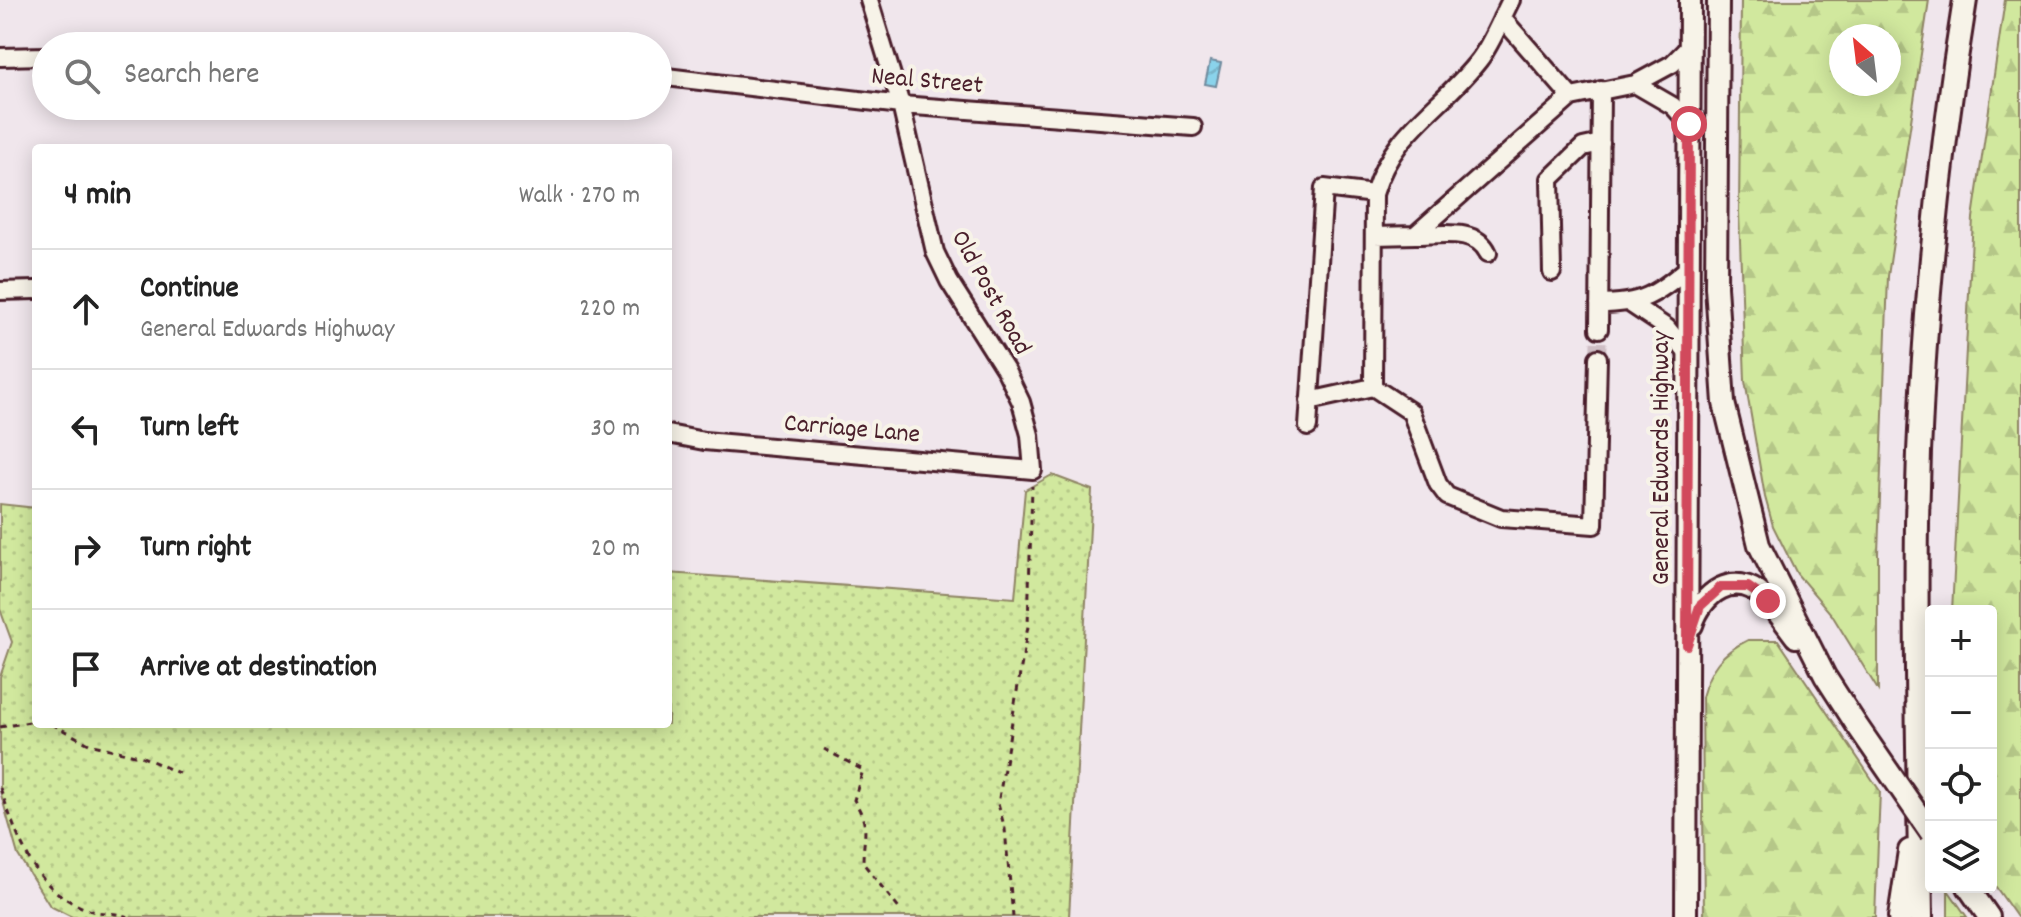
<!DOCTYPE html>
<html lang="en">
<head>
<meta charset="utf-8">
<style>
	:root { --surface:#fff; --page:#f2f2f2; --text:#222; --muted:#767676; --line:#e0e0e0 }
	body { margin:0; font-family:Dekko,sans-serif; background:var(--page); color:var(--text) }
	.controls { position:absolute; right:24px; bottom:24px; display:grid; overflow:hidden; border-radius:8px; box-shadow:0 4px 20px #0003 }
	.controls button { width:72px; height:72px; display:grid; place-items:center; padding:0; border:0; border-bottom:2px solid var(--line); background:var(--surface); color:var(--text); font:40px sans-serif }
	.compass { position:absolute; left:1829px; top:24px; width:72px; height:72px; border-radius:50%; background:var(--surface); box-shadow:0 4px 20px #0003; rotate:332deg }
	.stop { position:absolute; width:24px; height:24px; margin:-18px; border:6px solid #d1495b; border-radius:50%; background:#fff }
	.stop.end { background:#d1495b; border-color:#fff; box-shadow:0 2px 8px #0008 }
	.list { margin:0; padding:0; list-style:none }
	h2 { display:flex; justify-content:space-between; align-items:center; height:104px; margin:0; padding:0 32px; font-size:34px }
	h2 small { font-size:26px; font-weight:400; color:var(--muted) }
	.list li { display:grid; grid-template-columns:52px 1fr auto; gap:24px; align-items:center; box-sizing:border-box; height:120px; padding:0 32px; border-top:2px solid var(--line) }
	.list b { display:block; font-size:30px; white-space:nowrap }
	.list p { margin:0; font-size:26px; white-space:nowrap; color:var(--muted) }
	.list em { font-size:26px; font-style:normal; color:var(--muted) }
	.icon { flex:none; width:44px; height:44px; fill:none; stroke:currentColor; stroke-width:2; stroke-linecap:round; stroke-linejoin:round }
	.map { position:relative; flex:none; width:2021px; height:917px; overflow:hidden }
	.search { position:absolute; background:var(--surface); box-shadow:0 4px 20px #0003; left:32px; top:32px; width:640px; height:88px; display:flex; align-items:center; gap:20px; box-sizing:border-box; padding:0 28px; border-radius:44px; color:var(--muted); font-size:30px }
	.panel { position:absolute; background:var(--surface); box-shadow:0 4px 20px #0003; left:32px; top:144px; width:640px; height:584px; border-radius:8px }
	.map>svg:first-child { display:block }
	.grass { fill:url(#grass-dots); stroke:#8e8464; stroke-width:2 }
	.forest { fill:url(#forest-firs); stroke:#8e8464; stroke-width:2; fill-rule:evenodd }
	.water { fill:url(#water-waves); stroke:#708b9e; stroke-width:2 }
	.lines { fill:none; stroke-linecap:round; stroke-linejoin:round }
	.minor-tunnel { stroke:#cfbec5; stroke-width:16; stroke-dasharray:16 8; stroke-linecap:butt }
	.minor-casing { stroke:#4a1f2b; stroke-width:22 }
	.major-casing { stroke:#4a1f2b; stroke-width:26 }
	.highway-casing { stroke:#4a1f2b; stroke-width:28 }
	.path { stroke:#4a1f2b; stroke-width:3; stroke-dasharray:6 6; stroke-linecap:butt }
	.minor { stroke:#f7f3e8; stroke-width:16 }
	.major { stroke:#f7f3e8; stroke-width:20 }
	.highway { stroke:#f7f3e8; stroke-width:22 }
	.major-bridge-casing { stroke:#4a1f2b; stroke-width:26; stroke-linecap:butt }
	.major-bridge { stroke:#f7f3e8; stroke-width:20 }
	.route { stroke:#d1495b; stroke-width:10 }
	.labels { text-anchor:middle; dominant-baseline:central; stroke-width:8; stroke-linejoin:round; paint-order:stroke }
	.street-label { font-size:26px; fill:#4a1f2b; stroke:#f7f3e8 }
</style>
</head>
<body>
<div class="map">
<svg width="2021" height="917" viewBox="0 0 2021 917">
	<defs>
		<pattern id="grass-dots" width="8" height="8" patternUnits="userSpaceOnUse" patternTransform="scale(2)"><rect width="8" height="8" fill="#d1e89e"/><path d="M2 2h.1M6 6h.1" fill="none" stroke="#b5c788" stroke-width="1.8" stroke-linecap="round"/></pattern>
		<pattern id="forest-firs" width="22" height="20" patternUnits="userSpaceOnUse" patternTransform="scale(2)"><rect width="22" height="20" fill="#d1e89e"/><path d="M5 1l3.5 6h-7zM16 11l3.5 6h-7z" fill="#b5c788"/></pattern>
		<pattern id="water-waves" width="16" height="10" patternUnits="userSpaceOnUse" patternTransform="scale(2)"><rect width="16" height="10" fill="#8ad3eb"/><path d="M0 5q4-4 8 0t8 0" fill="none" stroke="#79b5ca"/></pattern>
	</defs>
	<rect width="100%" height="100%" fill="#f0e6ec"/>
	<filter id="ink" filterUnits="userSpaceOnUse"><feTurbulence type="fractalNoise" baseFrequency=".0125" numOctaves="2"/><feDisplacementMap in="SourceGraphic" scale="16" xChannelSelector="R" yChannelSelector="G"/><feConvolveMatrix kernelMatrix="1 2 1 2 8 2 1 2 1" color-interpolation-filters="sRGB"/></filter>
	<g filter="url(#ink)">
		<path class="grass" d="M1052,475L1092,490L1069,917H72L50,906L18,855L0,791V677L12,642L0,609V504L36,508V724H668V573L1015,598L1025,490Z"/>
		<path class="forest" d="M1741,0H1929L1888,276L1878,553V690L1832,615L1797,574L1773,526L1765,497L1745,381L1739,213ZM1889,36V84H1841V36Z
			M2005,0H2021V917H2017L1991,880V611H1952L1973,218Z
			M1748,640H1778L1880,791L1875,917H1704L1702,697C1710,668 1721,653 1748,640Z
			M1948,890L1967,917H1948Z"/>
		<path class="water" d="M1210,61L1221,63L1216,86L1205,84Z"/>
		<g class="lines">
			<path class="minor-tunnel" d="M1598,358L1599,329"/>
			<defs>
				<path id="minor" d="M1511,0C1501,19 1492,43 1479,60C1441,109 1393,130 1374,194L1373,387L1411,412L1438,484L1447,496L1501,518L1594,525L1598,358
					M1502,18L1571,97
					M0,57L46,56
					M658,76L901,105L1193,127
					M1635,84L1673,106L1689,124
					M1415,235C1440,235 1476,227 1488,253
					M1374,236L1415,235L1571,97L1635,84L1672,64L1690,46
					M1552,272L1550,179L1583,147L1601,143
					M0,291L36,290
					M1599,304C1642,304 1656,295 1688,268
					M1631,304L1667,328L1690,357
					M1599,329L1601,90
					M1309,401L1373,387
					M1308,427L1324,188L1374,194
					M668,434L704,441L1033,470L1030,435L1021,402L1006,371L949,281L935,252L901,105L869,0"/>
				<path id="major" d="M1718,0L1716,287L1724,403L1759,545L1825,676L1856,724
					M1692,625C1702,593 1734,569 1764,597C1776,609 1786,624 1796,637
					M1968,887L1989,917
					M1686,917L1690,0"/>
				<path id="highway" d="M1900,917L1910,851
					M1921,917C1919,786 1915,655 1917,524C1920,348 1937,173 1965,0"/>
			</defs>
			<use href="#minor" class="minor-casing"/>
			<use href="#major" class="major-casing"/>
			<use href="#highway" class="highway-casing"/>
			<path class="path" d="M52,724L89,744L143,757L181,774
				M0,727L36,721
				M824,749L863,770L854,800C871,828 863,834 863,863L900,910
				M0,788C19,840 33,892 92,911C103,914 116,912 128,917
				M1013,917L1005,829L998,804L1028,626L1032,486"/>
			<use href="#minor" class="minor"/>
			<use href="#major" class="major"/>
			<use href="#highway" class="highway"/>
			<defs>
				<path id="major-bridge" d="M1856,724L1931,833"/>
			</defs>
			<use href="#major-bridge" class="major-bridge-casing"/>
			<use href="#major-bridge" class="major-bridge"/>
		</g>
	</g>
	<g class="lines" filter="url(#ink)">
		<path class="route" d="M1689,124L1687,645L1700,606L1721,587H1748L1768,601"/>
	</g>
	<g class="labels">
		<g class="street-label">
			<text transform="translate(927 82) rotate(5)">Neal Street</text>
			<text transform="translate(990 293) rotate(61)">Old Post Road</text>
			<text transform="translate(852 430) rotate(5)">Carriage Lane</text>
			<text transform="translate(1662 458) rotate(-90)">General Edwards Highway</text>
		</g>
	</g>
</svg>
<div class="controls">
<button>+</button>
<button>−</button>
<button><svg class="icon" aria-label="locate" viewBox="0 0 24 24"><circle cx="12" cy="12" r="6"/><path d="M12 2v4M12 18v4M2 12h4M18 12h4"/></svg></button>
<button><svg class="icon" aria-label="layers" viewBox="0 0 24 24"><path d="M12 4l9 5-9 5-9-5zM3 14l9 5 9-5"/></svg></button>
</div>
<svg class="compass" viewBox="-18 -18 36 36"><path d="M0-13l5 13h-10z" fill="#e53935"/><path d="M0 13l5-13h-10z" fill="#767676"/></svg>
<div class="stop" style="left:1689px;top:124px"></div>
<div class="stop end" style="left:1768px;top:601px"></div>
<div class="search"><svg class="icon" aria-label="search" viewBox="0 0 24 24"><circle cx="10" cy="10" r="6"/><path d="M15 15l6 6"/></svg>Search here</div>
<section class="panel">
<h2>4 min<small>Walk · 270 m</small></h2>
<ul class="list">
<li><svg class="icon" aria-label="ahead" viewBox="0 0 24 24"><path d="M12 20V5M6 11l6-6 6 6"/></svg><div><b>Continue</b><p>General Edwards Highway</p></div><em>220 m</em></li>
<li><svg class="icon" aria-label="left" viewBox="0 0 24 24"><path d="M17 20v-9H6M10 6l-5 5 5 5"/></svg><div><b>Turn left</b></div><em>30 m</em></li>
<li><svg class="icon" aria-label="right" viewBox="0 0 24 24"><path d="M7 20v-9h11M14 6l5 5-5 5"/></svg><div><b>Turn right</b></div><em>20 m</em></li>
<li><svg class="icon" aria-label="arrive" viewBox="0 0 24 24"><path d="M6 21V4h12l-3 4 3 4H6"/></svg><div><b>Arrive at destination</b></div></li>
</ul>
</section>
</div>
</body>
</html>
